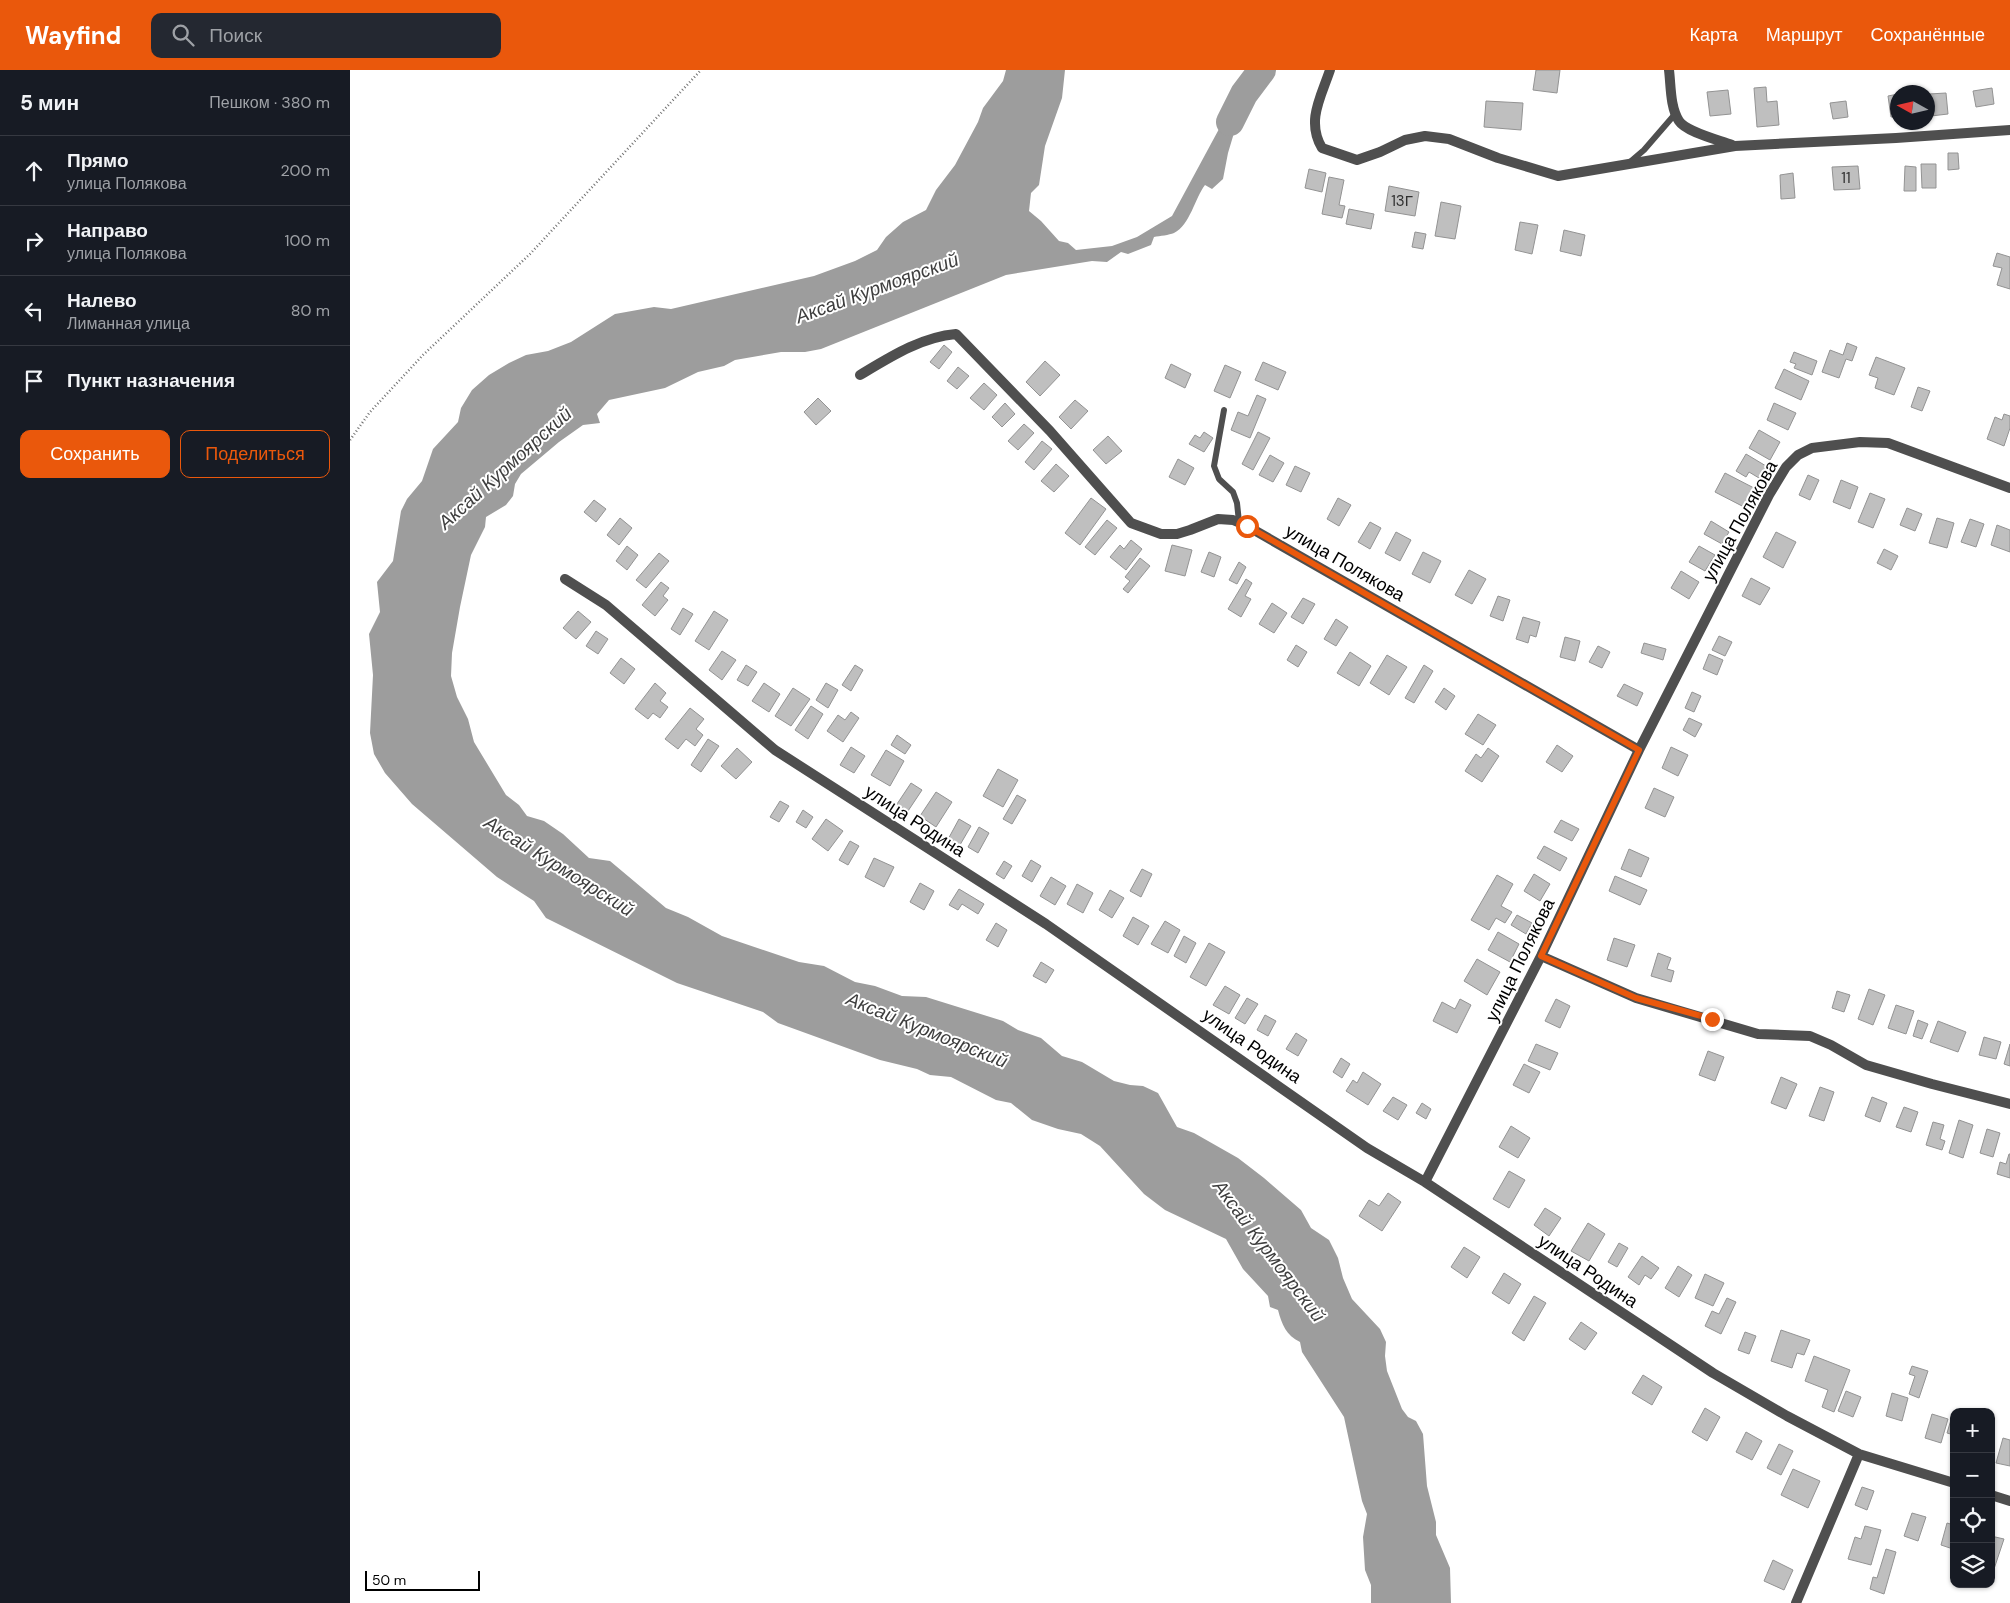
<!DOCTYPE html>
<html lang="ru">
<head>
<meta charset="utf-8">
<style>
	:root { --surface:#171b24; --page:#242831; --text:#f1f3f6; --muted:#9ea1a6; --line:#363941; --accent:#ea580c }
	body { margin:0; font-family:"DM Sans",sans-serif; background:var(--page); color:var(--text) }
	.controls { position:absolute; right:15px; bottom:15px; display:grid; overflow:hidden; border-radius:10px; box-shadow:0 1px 4px #0004 }
	.controls button { width:45px; height:45px; display:grid; place-items:center; padding:0; border:0; border-bottom:1px solid var(--line); background:var(--surface); color:var(--text); font:25px sans-serif }
	.compass { position:absolute; left:1540px; top:15px; width:45px; height:45px; border-radius:50%; background:var(--surface); box-shadow:0 1px 4px #0004; rotate:278deg }
	.scale { position:absolute; left:15px; bottom:12px; width:115px; box-sizing:border-box; padding-left:5px; border:2px solid #000; border-top:0; font-size:14px; line-height:18px; white-space:nowrap; color:#000; -webkit-text-stroke:4px #fff; paint-order:stroke }
	.stop { position:absolute; width:15px; height:15px; margin:-11px; border:4px solid #ea580c; border-radius:50%; background:#fff }
	.stop.end { background:#ea580c; border-color:#fff; box-shadow:0 1px 5px #0008 }
	.list { margin:0; padding:0; list-style:none }
	h2 { display:flex; justify-content:space-between; align-items:center; height:65px; margin:0; padding:0 20px; font-size:21px }
	h2 small { font-size:16px; font-weight:400; color:var(--muted) }
	.list li { display:grid; grid-template-columns:32px 1fr auto; gap:15px; align-items:center; box-sizing:border-box; height:70px; padding:0 20px; border-top:1px solid var(--line) }
	.list b { display:block; font-size:19px; white-space:nowrap }
	.list p { margin:0; font-size:16px; white-space:nowrap; color:var(--muted) }
	.list em { font-size:16px; font-style:normal; color:var(--muted) }
	.actions { display:flex; gap:10px; padding:15px 20px }
	.actions a { flex:1; padding:11px 0; border:1px solid var(--accent); border-radius:10px; text-align:center; font-size:18px; color:var(--accent) }
	.actions .main { background:var(--accent); color:#fff }
	.icon { flex:none; width:28px; height:28px; fill:none; stroke:currentColor; stroke-width:2; stroke-linecap:round; stroke-linejoin:round }
	.map { position:relative; flex:none; width:1660px; height:1533px; overflow:hidden }
	header { display:flex; align-items:center; gap:30px; box-sizing:border-box; height:70px; padding:0 25px; background:var(--accent); color:#fff }
	header strong { font-size:24px }
	nav { display:flex; gap:28px; margin-inline-start:auto; font-size:18px }
	.search { width:350px; height:45px; background:var(--page); display:flex; align-items:center; gap:12px; box-sizing:border-box; padding:0 18px; border-radius:10px; color:var(--muted); font-size:19px }
	main { display:flex }
	aside { flex:1; background:var(--surface) }
	.map>svg:first-child { display:block }
	.water { fill:#9d9d9d }
	.lines { fill:none; stroke-linecap:round; stroke-linejoin:round }
	.river { stroke:#9d9d9d; stroke-width:28 }
	.building { fill:#bfbfbf; stroke:#939393 }
	.path { stroke:#717171; stroke-width:2.5; stroke-dasharray:1 2.5; stroke-linecap:butt }
	.lane { stroke:#4f4f4f; stroke-width:6 }
	.street { stroke:#4f4f4f; stroke-width:10 }
	.route { stroke:#ea580c; stroke-width:6 }
	.labels { text-anchor:middle; dominant-baseline:central; stroke-width:4; stroke-linejoin:round; paint-order:stroke }
	.number-label { font-size:15px; fill:#303030 }
	.street-label { font-size:18px; fill:#000; stroke:#fff }
	.water-label { font-size:19px; font-style:italic; fill:#3e3e3e; stroke:#fff }
</style>
</head>
<body>
<header>
<strong>Wayfind</strong>
<div class="search"><svg class="icon" aria-label="search" viewBox="0 0 24 24"><circle cx="10" cy="10" r="6"/><path d="M15 15l6 6"/></svg>Поиск</div>
<nav><a>Карта</a><a>Маршрут</a><a>Сохранённые</a></nav>
</header>
<main>
<aside>
<h2>5 мин<small>Пешком · 380 m</small></h2>
<ul class="list">
<li><svg class="icon" aria-label="ahead" viewBox="0 0 24 24"><path d="M12 20V5M6 11l6-6 6 6"/></svg><div><b>Прямо</b><p>улица Полякова</p></div><em>200 m</em></li>
<li><svg class="icon" aria-label="right" viewBox="0 0 24 24"><path d="M7 20v-9h11M14 6l5 5-5 5"/></svg><div><b>Направо</b><p>улица Полякова</p></div><em>100 m</em></li>
<li><svg class="icon" aria-label="left" viewBox="0 0 24 24"><path d="M17 20v-9H6M10 6l-5 5 5 5"/></svg><div><b>Налево</b><p>Лиманная улица</p></div><em>80 m</em></li>
<li><svg class="icon" aria-label="arrive" viewBox="0 0 24 24"><path d="M6 21V4h12l-3 4 3 4H6"/></svg><div><b>Пункт назначения</b></div></li>
</ul>
<div class="actions"><a class="main">Сохранить</a><a>Поделиться</a></div>
</aside>
<div class="map">
<svg width="1660" height="1533" viewBox="0 0 1660 1533">
	<rect width="100%" height="100%" fill="#fff"/>
	<path class="water" d="M656,0H715L712,28L695,76L689,115L681,123L679,141L691,151L709,171L718,173L726,180L762,176L787,167L822,146L869,59L889,12L900,22L890,43L878,83L873,109L862,119L855,115C845,128 840,155 824,163C819,165 810,166 804,167L801,175L778,184L771,182L757,192L742,191L656,205L471,279L455,282H431L385,290L374,296L348,302L315,318L259,330L247,344L250,353L233,355L209,372L171,404L165,414L163,426L156,435L136,447L135,457L121,485L110,537L102,583L101,606L107,627L118,649L124,672L156,725L169,735L177,746L194,751L213,764L239,788L260,791L316,838L338,847L372,866L449,892L474,896L505,912L525,916L552,926L576,927L653,951L668,960L691,968L712,986L732,992L764,1011L780,1015L793,1016L808,1023L827,1057L844,1063L888,1088L914,1108L951,1140L961,1158L979,1170L988,1188L993,1208L1002,1229L1030,1259L1036,1272L1035,1286L1037,1301L1052,1339L1058,1347L1066,1351L1073,1364L1077,1416L1086,1452V1465L1100,1498L1101,1533H1021V1515L1015,1500L1013,1467L1017,1444L1012,1431L994,1347L952,1282L950,1272C936,1265 932,1255 928,1240L920,1237L918,1226L893,1199L876,1169L815,1140L794,1124L750,1076L731,1064L708,1059L682,1050L661,1033L646,1030L601,1007L580,1005L567,999L530,990L428,953L413,942L327,913L196,848L184,831L147,807L62,734L35,703L24,684L20,663L23,605L19,564L30,542L27,512L43,491L51,441L57,429L72,411L83,379L108,352L111,338L122,320L139,305L159,293L176,285L198,281L221,272L265,244L304,237L321,239L464,206L505,191L527,180L536,167L553,152L576,140L586,120L605,95L628,52L633,38L653,11Z"/>
	<g class="lines">
		<path class="river" d="M880,52L894,24L912,0"/>
	</g>
	<path class="building" d="M1186,0H1210L1207,23L1183,20Z
		M1416,17L1417,32L1427,31L1429,55L1407,57L1404,18Z
		M1642,18L1644,34L1626,37L1623,21Z
		M1378,20L1381,44L1360,46L1357,22Z
		M1596,23L1598,44L1581,46L1579,24Z
		M1548,24V46L1541,47L1538,26Z
		M1136,31L1173,33L1171,60L1134,57Z
		M1496,31L1498,47L1483,49L1480,33Z
		M1598,83H1608L1609,99L1598,100Z
		M1571,94H1586V118H1572Z
		M1508,96L1510,119L1484,120L1482,97Z
		M1555,96L1566,97V121H1554Z
		M959,99L976,103L972,122L955,118Z
		M1443,103L1445,128L1431,129L1430,105Z
		M979,107L994,110L989,135L995,136L992,148L972,144Z
		M1039,116L1069,122L1065,146L1035,141Z
		M1091,132L1111,136L1105,169L1085,166Z
		M999,139L1024,144L1021,159L996,154Z
		M1170,152L1188,155L1182,184L1165,180Z
		M1214,160L1235,165L1231,186L1210,181Z
		M1065,162L1076,164L1073,179L1062,177Z
		M1647,183L1660,187V219L1647,215L1652,198L1643,196Z
		M1497,273L1507,277L1502,291L1496,289L1489,308L1472,302L1480,280L1493,285Z
		M594,275L602,282L589,299L580,292Z
		M1444,282L1467,291L1462,305L1444,298L1446,294L1440,292Z
		M1526,287L1555,298L1544,325L1525,318L1528,308L1519,305Z
		M695,291L710,305L690,326L676,312Z
		M913,292L936,302L928,320L905,310Z
		M821,294L841,304L835,318L815,308Z
		M875,295L891,302L880,328L864,321Z
		M608,297L619,306L607,319L597,311Z
		M1434,299L1459,311L1451,330L1425,318Z
		M634,313L647,325L634,340L620,328Z
		M1568,317L1580,321L1572,341L1561,337Z
		M907,325L916,329L900,368L881,360L888,342L898,346Z
		M468,328L481,341L466,355L454,342Z
		M725,330L738,341L721,359L709,347Z
		M655,333L665,344L652,357L642,347Z
		M1424,333L1446,343L1438,360L1417,350Z
		M1654,344L1660,346V358L1654,376L1637,369L1645,347L1652,350Z
		M674,354L684,363L668,380L658,371Z
		M1409,360L1430,372L1420,390L1399,378Z
		M854,362L863,368L854,382L839,374L845,365L850,368Z
		M908,362L920,368L903,400L892,394Z
		M758,366L772,381L756,394L743,380Z
		M692,371L702,379L684,400L675,392Z
		M1396,384L1416,396L1409,408L1399,402L1396,407L1386,401Z
		M920,385L934,393L923,412L909,405Z
		M828,389L844,398L835,415L819,407Z
		M706,394L719,406L704,422L691,411Z
		M945,396L960,403L951,422L936,415Z
		M1375,403L1404,418L1394,437L1365,422Z
		M1458,405L1469,410L1460,430L1449,425Z
		M1491,410L1508,417L1500,439L1483,432Z
		M1520,423L1535,429L1523,458L1508,452Z
		M741,428L756,439L730,475L715,463Z
		M988,428L1001,435L989,456L977,449Z
		M244,430L256,439L246,452L234,442Z
		M1557,438L1572,444L1565,461L1550,455Z
		M270,448L282,458L269,475L257,465Z
		M1587,448L1604,453L1597,478L1579,473Z
		M1620,449L1634,454L1626,477L1611,472Z
		M757,450L767,458L745,485L735,477Z
		M1361,451L1379,462L1372,474L1354,464Z
		M1020,452L1031,458L1020,479L1008,472Z
		M1647,455L1660,460V482L1641,475Z
		M1046,462L1061,470L1050,491L1035,483Z
		M1426,462L1446,472L1433,498L1413,487Z
		M781,470L792,479L776,500L760,487L770,475L774,479Z
		M822,475L842,480L835,506L815,501Z
		M277,476L288,485L277,500L266,491Z
		M1349,476L1365,485L1355,501L1339,492Z
		M1534,479L1548,486L1541,500L1527,493Z
		M859,482L871,487L864,507L851,502Z
		M1073,482L1091,491L1080,513L1062,504Z
		M309,483L319,491L296,518L286,510Z
		M790,488L800,496L778,523L773,519L780,511L775,507Z
		M889,492L896,497L887,514L879,510Z
		M1119,500L1136,509L1122,534L1105,525Z
		M1331,501L1349,512L1339,529L1321,518Z
		M1401,508L1420,518L1410,535L1392,526Z
		M896,509L902,513L895,526L901,529L891,547L878,539Z
		M311,512L319,518L313,526L318,530L305,546L292,535Z
		M1148,526L1160,530L1153,551L1140,546Z
		M953,528L965,534L953,554L941,547Z
		M922,533L937,543L924,563L909,554Z
		M333,538L343,544L330,565L321,559Z
		M228,541L241,552L226,569L213,558Z
		M364,541L378,550L359,580L345,571Z
		M1173,547L1190,552L1186,567L1180,565L1178,573L1166,569Z
		M986,549L998,557L986,576L974,569Z
		M246,561L258,569L248,584L236,576Z
		M1369,566L1382,572L1375,586L1362,580Z
		M1215,567L1230,571L1225,591L1210,587Z
		M1294,573L1316,579L1313,590L1291,583Z
		M946,575L957,582L948,597L937,590Z
		M1248,576L1260,582L1252,598L1239,592Z
		M372,581L386,590L372,610L359,600Z
		M1000,582L1021,596L1009,616L987,603Z
		M1359,584L1373,590L1367,605L1353,599Z
		M1037,585L1057,597L1039,625L1020,613Z
		M271,588L285,599L274,614L260,603Z
		M396,595L407,602L398,616L387,610Z
		M505,595L513,600L501,621L492,615Z
		M1074,595L1083,601L1064,633L1055,628Z
		M305,613L316,623L310,631L318,637L310,648L303,643L298,649L285,639Z
		M414,613L430,624L419,642L402,631Z
		M476,613L488,620L478,638L466,630Z
		M1274,614L1293,623L1287,636L1267,626Z
		M443,618L460,629L441,656L425,646Z
		M1094,618L1105,626L1096,640L1085,632Z
		M1342,622L1351,626L1344,642L1335,638Z
		M461,636L473,644L458,669L445,660Z
		M340,638L354,649L346,659L353,665L345,676L336,669L328,679L315,669Z
		M501,642L509,648L493,672L477,661L488,645L495,650Z
		M1128,644L1146,655L1133,675L1115,664Z
		M1339,648L1352,654L1345,667L1333,660Z
		M547,665L561,675L555,684L541,675Z
		M358,669L369,676L351,702L341,695Z
		M1207,675L1223,686L1212,702L1196,692Z
		M501,677L515,686L504,703L490,695Z
		M1321,677L1338,685L1328,706L1312,698Z
		M387,678L402,692L386,709L371,696Z
		M1138,678L1149,686L1132,712L1115,701L1126,684L1131,688Z
		M536,680L554,691L540,716L521,705Z
		M648,699L668,710L653,737L633,726Z
		M561,713L572,720L558,741L547,734Z
		M1304,718L1324,727L1315,747L1295,738Z
		M586,722L602,732L586,757L570,746Z
		M667,725L676,730L662,754L653,749Z
		M430,731L439,736L429,752L420,747Z
		M453,740L463,747L456,758L446,752Z
		M476,749L493,761L478,781L462,769Z
		M609,749L621,756L607,780L596,773Z
		M1211,750L1229,759L1222,771L1204,762Z
		M629,757L639,763L628,783L618,777Z
		M500,771L509,776L498,795L489,790Z
		M1194,776L1217,788L1210,801L1187,788Z
		M1279,779L1299,788L1291,807L1271,799Z
		M524,788L544,797L534,817L515,807Z
		M681,790L691,796L682,812L672,806Z
		M654,791L662,796L654,809L646,804Z
		M792,799L802,804L791,827L780,821Z
		M1184,804L1200,814L1190,831L1174,821Z
		M1147,805L1163,814L1151,836L1162,842L1155,853L1146,848L1139,860L1121,850Z
		M1265,806L1297,820L1290,835L1259,821Z
		M701,807L716,816L705,835L690,826Z
		M570,813L584,821L574,840L560,832Z
		M727,814L743,823L733,843L717,834Z
		M609,819L634,834L628,844L612,834L608,840L599,835Z
		M760,820L774,828L762,848L749,840Z
		M1167,845L1182,853L1176,864L1161,855Z
		M783,847L799,856L788,875L773,866Z
		M815,851L830,860L818,883L801,874Z
		M646,853L657,860L648,877L636,870Z
		M1148,862L1169,874L1160,892L1138,880Z
		M834,866L846,873L836,893L824,886Z
		M1264,868L1285,875L1277,897L1257,890Z
		M859,873L875,882L856,916L840,907Z
		M1308,883L1321,888L1317,899L1324,901L1321,912L1301,906Z
		M1127,889L1150,902L1137,925L1114,911Z
		M691,892L704,900L696,913L683,906Z
		M875,916L890,925L879,944L863,935Z
		M1519,919L1535,925L1523,955L1508,949Z
		M1487,921L1500,925L1494,942L1482,938Z
		M897,928L908,934L895,954L885,948Z
		M1110,929L1121,935L1107,963L1083,951L1092,932L1105,939Z
		M1206,929L1220,936L1210,958L1195,951Z
		M1546,935L1564,941L1556,964L1538,958Z
		M915,945L926,951L918,966L907,960Z
		M1568,950L1578,954L1572,969L1563,966Z
		M1588,951L1616,962L1608,982L1580,972Z
		M946,963L957,970L948,986L936,979Z
		M1634,967L1651,972L1646,989L1629,985Z
		M1186,974L1208,983L1200,1000L1178,991Z
		M1660,974V996L1654,994Z
		M1358,981L1374,987L1365,1011L1349,1005Z
		M991,988L1000,994L992,1008L983,1002Z
		M1174,994L1190,1002L1179,1023L1163,1015Z
		M1013,1002L1031,1014L1018,1035L996,1021L1003,1010L1007,1013Z
		M1431,1007L1447,1014L1436,1039L1421,1033Z
		M1470,1017L1484,1022L1474,1051L1459,1046Z
		M1043,1027L1057,1035L1048,1050L1033,1041Z
		M1522,1027L1537,1033L1530,1052L1515,1046Z
		M1072,1033L1081,1039L1076,1049L1066,1043Z
		M1554,1037L1568,1042L1561,1062L1546,1057Z
		M1609,1050L1623,1055L1613,1088L1599,1083Z
		M1583,1052L1594,1055L1590,1069L1595,1071L1592,1080L1576,1075Z
		M1161,1056L1180,1068L1168,1088L1149,1077Z
		M1637,1059L1650,1063L1643,1087L1630,1083Z
		M1659,1084H1660V1108L1647,1104L1650,1092L1656,1094Z
		M1159,1101L1175,1110L1159,1138L1143,1129Z
		M1038,1123L1051,1132L1032,1161L1009,1146L1019,1130L1029,1136Z
		M1195,1138L1211,1148L1199,1166L1184,1155Z
		M1238,1153L1255,1164L1239,1191L1221,1181Z
		M1269,1173L1278,1178L1267,1197L1258,1192Z
		M1114,1177L1130,1187L1117,1208L1101,1197Z
		M1292,1186L1309,1198L1301,1209L1295,1205L1289,1215L1278,1207Z
		M1328,1196L1342,1205L1329,1227L1315,1218Z
		M1154,1203L1171,1214L1159,1234L1142,1223Z
		M1355,1204L1374,1213L1363,1236L1345,1228Z
		M1184,1226L1196,1233L1174,1271L1162,1263Z
		M1377,1228L1386,1232L1371,1264L1355,1256L1362,1241L1369,1244Z
		M1231,1252L1247,1263L1235,1280L1219,1269Z
		M1431,1260L1460,1270L1454,1285L1447,1283L1442,1298L1421,1291Z
		M1395,1262L1406,1266L1399,1284L1388,1280Z
		M1464,1286L1500,1300L1484,1342L1472,1337L1478,1320L1455,1311Z
		M1562,1296L1578,1301L1569,1328L1559,1324L1565,1306L1559,1304Z
		M1293,1305L1312,1317L1302,1335L1282,1323Z
		M1496,1321L1511,1327L1503,1347L1488,1341Z
		M1542,1323L1558,1328L1552,1351L1536,1346Z
		M1355,1338L1370,1347L1357,1371L1342,1362Z
		M1603,1343L1604,1344V1365L1597,1363Z
		M1582,1344L1598,1349L1591,1373L1575,1368Z
		M1396,1362L1412,1371L1402,1390L1386,1382Z
		M1653,1368L1660,1370V1396L1646,1393Z
		M1429,1374L1443,1381L1431,1405L1417,1398Z
		M1443,1399L1470,1411L1458,1438L1431,1425Z
		M1512,1417L1524,1421L1517,1440L1505,1435Z
		M1562,1443L1576,1447L1568,1471L1554,1466Z
		M1597,1453L1604,1455L1603,1479L1591,1475Z
		M1515,1456L1531,1460L1521,1495L1498,1489L1505,1467L1511,1469Z
		M1641,1466L1654,1469L1644,1499L1641,1498Z
		M1536,1479L1546,1482L1534,1524L1520,1519L1523,1507L1527,1508Z
		M1423,1490L1443,1500L1434,1520L1414,1511Z"/>
	<g class="lines">
		<path class="path" d="M0,370L20,342L73,285L180,184L351,0"/>
		<path class="lane" d="M1280,92L1294,80L1326,43
			M874,340L864,396L869,409L883,422L887,433L889,452"/>
		<path class="street" d="M980,0C971,27 956,51 972,78L1007,90L1030,82L1055,70L1075,66L1099,69L1148,88L1208,106L1385,76L1546,68L1660,60
			M1319,0C1321,16 1320,37 1329,51C1336,62 1369,70 1382,75
			M510,305C540,287 571,267 606,264L700,361L781,453L811,464H827L840,460L868,449L883,450L897,456L1289,680
			M215,509L256,535L425,680L696,854L1017,1078L1075,1112L1363,1303L1437,1346L1509,1384L1604,1413
			M1191,886L1286,928L1408,964L1460,966L1481,975L1516,995L1582,1014L1660,1034
			M1075,1112L1191,886L1289,680L1419,425L1436,397L1448,385L1462,378L1510,372L1538,373L1660,418
			M1641,1425L1660,1431
			M1446,1533L1509,1384"/>
	</g>
	<g class="lines">
		<path class="route" d="M897,456L1289,680L1191,886L1286,928L1362,949"/>
	</g>
	<g class="labels">
		<g class="number-label">
			<text x="1496" y="108">11</text>
			<text x="1052" y="131">13Г</text>
		</g>
		<g class="street-label">
			<text transform="translate(1390 451) rotate(-61)">улица Полякова</text>
			<text transform="translate(995 493) rotate(30)">улица Полякова</text>
			<text transform="translate(565 751) rotate(33)">улица Родина</text>
			<text transform="translate(1170 890) rotate(-64)">улица Полякова</text>
			<text transform="translate(902 976) rotate(35)">улица Родина</text>
			<text transform="translate(1238 1201) rotate(34)">улица Родина</text>
		</g>
		<g class="water-label">
			<text transform="translate(527 218) rotate(-20)">Аксай Курмоярский</text>
			<text transform="translate(155 398) rotate(-42)">Аксай Курмоярский</text>
			<text transform="translate(209 796) rotate(32)">Аксай Курмоярский</text>
			<text transform="translate(577 960) rotate(22)">Аксай Курмоярский</text>
			<text transform="translate(919 1181) rotate(53)">Аксай Курмоярский</text>
		</g>
	</g>
</svg>
<div class="controls">
<button>+</button>
<button>−</button>
<button><svg class="icon" aria-label="locate" viewBox="0 0 24 24"><circle cx="12" cy="12" r="6"/><path d="M12 2v4M12 18v4M2 12h4M18 12h4"/></svg></button>
<button><svg class="icon" aria-label="layers" viewBox="0 0 24 24"><path d="M12 4l9 5-9 5-9-5zM3 14l9 5 9-5"/></svg></button>
</div>
<svg class="compass" viewBox="-18 -18 36 36"><path d="M0-13l5 13h-10z" fill="#e53935"/><path d="M0 13l5-13h-10z" fill="#9ea1a6"/></svg>
<div class="scale">50 m</div>
<div class="stop" style="left:897px;top:456px"></div>
<div class="stop end" style="left:1362px;top:949px"></div>
</div>
</main>
</body>
</html>
